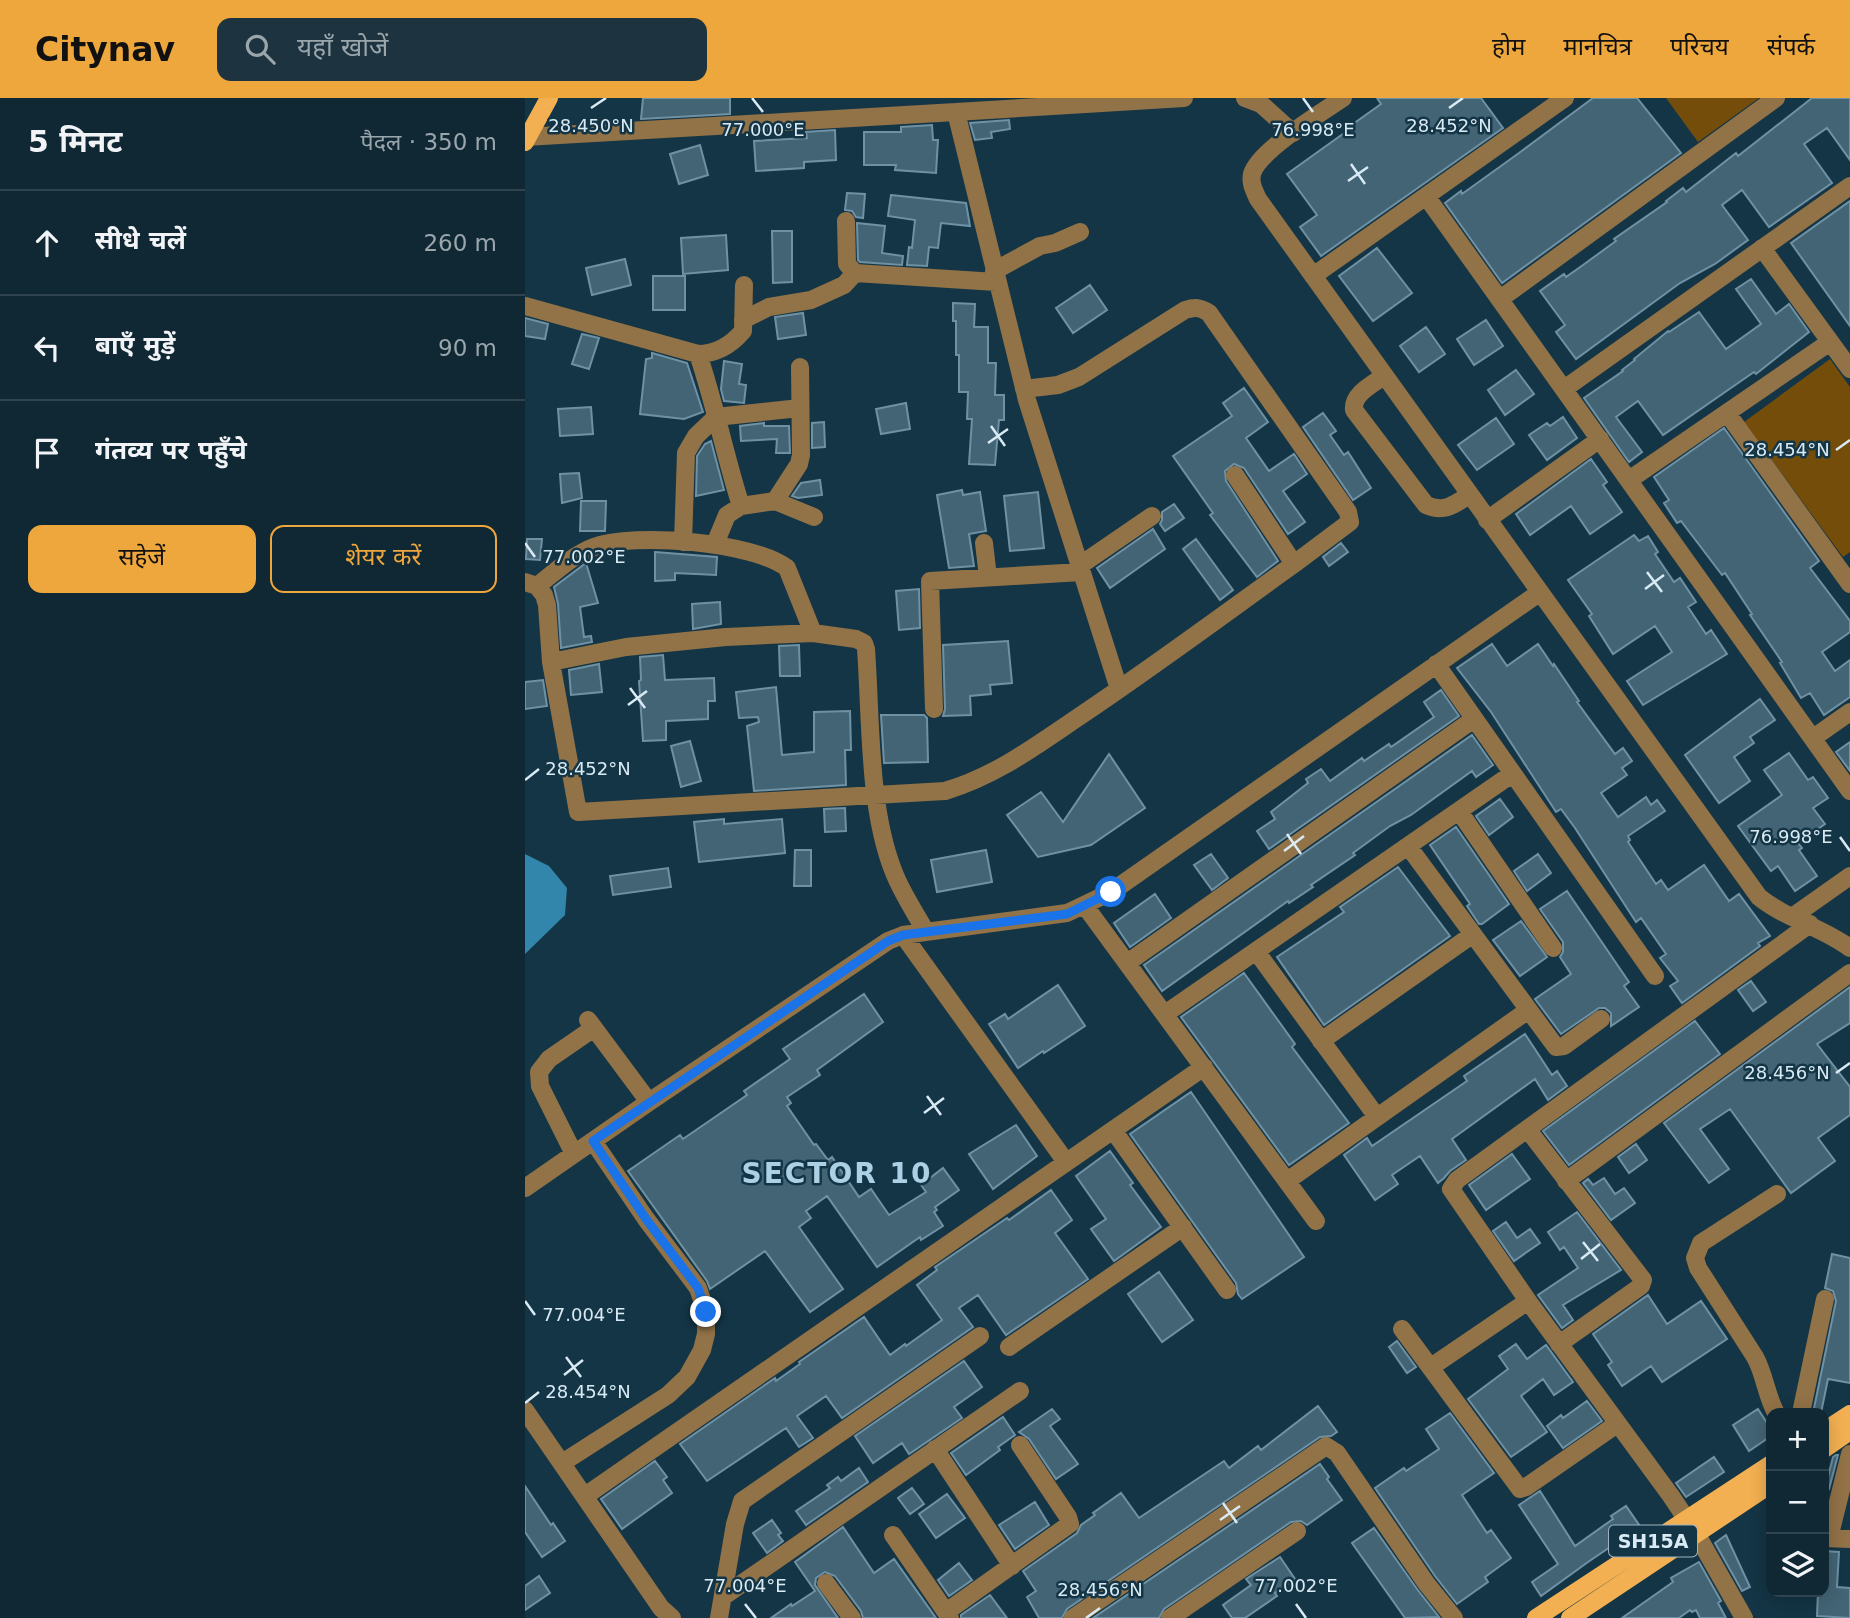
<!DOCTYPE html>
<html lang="hi">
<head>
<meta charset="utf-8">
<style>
	:root { --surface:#0f2834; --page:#1d3440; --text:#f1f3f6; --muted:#9ba6ac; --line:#2f444f; --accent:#eea73c }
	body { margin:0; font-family:"DejaVu Sans","Noto Sans Devanagari",sans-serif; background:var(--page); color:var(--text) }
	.controls { position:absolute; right:21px; bottom:21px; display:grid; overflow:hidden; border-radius:14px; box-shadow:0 4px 18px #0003 }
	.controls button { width:63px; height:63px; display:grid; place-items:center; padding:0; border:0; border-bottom:2px solid var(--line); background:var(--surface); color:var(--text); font:35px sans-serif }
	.stop { position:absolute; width:21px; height:21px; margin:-16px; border:5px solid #1a73e8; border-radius:50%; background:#fff }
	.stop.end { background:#1a73e8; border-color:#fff; box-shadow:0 2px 7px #0008 }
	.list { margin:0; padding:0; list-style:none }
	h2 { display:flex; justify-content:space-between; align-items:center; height:91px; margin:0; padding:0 28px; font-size:30px }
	h2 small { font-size:23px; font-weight:400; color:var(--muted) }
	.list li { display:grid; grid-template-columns:46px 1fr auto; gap:21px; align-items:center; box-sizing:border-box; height:105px; padding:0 28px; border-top:2px solid var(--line) }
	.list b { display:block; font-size:26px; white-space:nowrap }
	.list em { font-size:23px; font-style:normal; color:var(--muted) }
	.actions { display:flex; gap:14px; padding:21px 28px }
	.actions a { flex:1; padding:16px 0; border:2px solid var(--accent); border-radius:14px; text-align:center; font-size:24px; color:var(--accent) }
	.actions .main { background:var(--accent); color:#111 }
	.icon { flex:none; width:38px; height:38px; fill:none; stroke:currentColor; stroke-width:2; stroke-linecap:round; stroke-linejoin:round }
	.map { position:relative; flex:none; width:1325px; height:1520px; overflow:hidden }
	header { display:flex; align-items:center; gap:42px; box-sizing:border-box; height:98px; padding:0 35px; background:var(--accent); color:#111 }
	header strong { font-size:33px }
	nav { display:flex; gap:38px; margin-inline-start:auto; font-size:24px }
	.search { width:490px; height:63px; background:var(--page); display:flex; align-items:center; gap:18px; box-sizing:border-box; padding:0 24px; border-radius:14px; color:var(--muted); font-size:26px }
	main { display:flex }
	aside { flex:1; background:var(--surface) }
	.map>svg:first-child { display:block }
	.green { fill:#744d0b }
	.water { fill:#3285ab }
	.building { fill:#436475; stroke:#6f91a4; stroke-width:2 }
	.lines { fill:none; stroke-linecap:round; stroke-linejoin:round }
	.minor { stroke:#927247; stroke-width:18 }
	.major { stroke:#f3b052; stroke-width:18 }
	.route { stroke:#1a73e8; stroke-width:9 }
	.ticks { fill:none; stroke:#d8eaf4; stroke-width:2.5 }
	.labels { text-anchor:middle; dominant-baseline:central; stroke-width:5; stroke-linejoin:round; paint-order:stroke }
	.shield { fill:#143545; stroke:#9db4c0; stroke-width:2 }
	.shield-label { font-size:19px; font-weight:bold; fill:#d8eaf4 }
	.district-label { font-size:28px; font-weight:bold; letter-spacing:2px; fill:#acd0e4; stroke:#143545 }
	.ticks-label { font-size:18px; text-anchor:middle; fill:#d8eaf4; stroke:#143545; stroke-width:5; stroke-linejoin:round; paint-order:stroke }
</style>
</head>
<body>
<header>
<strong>Citynav</strong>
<div class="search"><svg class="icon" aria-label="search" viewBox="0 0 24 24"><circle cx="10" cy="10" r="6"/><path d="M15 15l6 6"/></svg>यहाँ खोजें</div>
<nav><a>होम</a><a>मानचित्र</a><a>परिचय</a><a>संपर्क</a></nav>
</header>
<main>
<aside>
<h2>5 मिनट<small>पैदल · 350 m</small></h2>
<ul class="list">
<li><svg class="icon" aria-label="ahead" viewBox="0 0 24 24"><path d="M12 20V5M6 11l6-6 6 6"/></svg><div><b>सीधे चलें</b></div><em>260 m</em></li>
<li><svg class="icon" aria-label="left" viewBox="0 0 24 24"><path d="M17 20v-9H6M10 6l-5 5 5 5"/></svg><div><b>बाएँ मुड़ें</b></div><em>90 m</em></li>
<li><svg class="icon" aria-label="arrive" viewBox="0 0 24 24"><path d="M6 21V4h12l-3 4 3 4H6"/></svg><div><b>गंतव्य पर पहुँचे</b></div></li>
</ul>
<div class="actions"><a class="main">सहेजें</a><a>शेयर करें</a></div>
</aside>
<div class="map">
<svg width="1325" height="1520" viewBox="0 0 1325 1520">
	<rect width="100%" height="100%" fill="#143545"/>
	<path class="green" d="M1141,0H1234L1173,44Z
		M1305,261L1325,289V454L1318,459L1219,324Z"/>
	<path class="water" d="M0,756L24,768L42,790L40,817L0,856Z"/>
	<path class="building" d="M118,0H205V16L116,21Z
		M852,0H956L978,30L796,158L775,129L792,117L762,76L822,33L821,31L856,6Z
		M1068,0H1112L1156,55L977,185L920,105L936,93L937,96L994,55Z
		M1287,0H1325V62L1302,30L1279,46L1307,85L1244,129L1217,92L1197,107L1223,142L1190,166L1155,185L1051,261L1031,234L1040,227L1015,193L1039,176L1041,179L1058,167L1091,143L1089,141L1142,104L1141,103L1158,90L1161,94L1211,55L1213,58Z
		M484,22L485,31L466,34L467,40L450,42L445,25Z
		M407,27L408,42H413L411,75L370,72L371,67H339V34H376V29Z
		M310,32L311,62L279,64V70L231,73L229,43L282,40L281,34Z
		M175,47L183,77L154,86L145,56Z
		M322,95L340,96L338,120L331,119L327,113L320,112Z
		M366,97L441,105L445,128L416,125L413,150L404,149L402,168L382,167L384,149L387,150L390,122L363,118Z
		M1325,103V228L1266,145Z
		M332,125L360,128L357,155L378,158L377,167L335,164L333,162Z
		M247,133H267V184L248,185Z
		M201,137L203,172L158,176L156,140Z
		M852,150L887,195L848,223L814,178Z
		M100,161L106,187L67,197L61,170Z
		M128,178H160V212H128Z
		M1226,181L1251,216L1264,206L1284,234L1231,276L1229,274L1138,337L1113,303L1091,319L1117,354L1104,364L1059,300L1098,273L1097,272L1110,262L1109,261L1143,233L1144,234L1174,214L1201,251L1236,226L1211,191Z
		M565,187L582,212L548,235L531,210Z
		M428,205L450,206L449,229H463V265H471L470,297H479V322H474L470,367L444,366L447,321H442L443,294H434V257H431V223H428Z
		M278,215L281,237L253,241L250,219Z
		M0,220L23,226L20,241L0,238Z
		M961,222L978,248L949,267L932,241Z
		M901,229L920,256L894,274L875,248Z
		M57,236L74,240L64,271L47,266Z
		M127,255L162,265L178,314L159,321L115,316L121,261L127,260Z
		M199,263L217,266L214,286L221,287L219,305L199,303L196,291Z
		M991,272L1009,296L980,317L963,292Z
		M719,290L743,324L721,340L744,373L769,356L782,376L758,393L780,424L763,436L719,370L709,366L700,373L701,383L753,463L732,479L685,417L688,415L648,358L707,318L698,305Z
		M381,305L385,331L356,336L351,311Z
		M66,309L68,336L35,338L33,311Z
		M798,315L811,333L805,337L819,357L823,354L846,390L828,402L778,329Z
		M1038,319L1052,340L1022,362L1004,337L1022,325L1025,328Z
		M971,320L989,346L952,372L933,347Z
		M299,324L300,349L287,350V325Z
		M239,325V328H264L265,355H251L252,341L216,343L215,328Z
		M1199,330L1294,463L1285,470L1325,523V534L1297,554L1310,573L1325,562V599L1299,617L1285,595L1276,600L1255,565L1257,564L1225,517L1227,516L1200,475L1197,477L1156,423L1152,425L1139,405L1144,402L1129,379Z
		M186,343L199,392L171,398L172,358L180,346Z
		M1066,361L1082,384L1078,387L1097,414L1065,436L1046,408L1005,437L991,416Z
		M54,375L57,400L37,405L35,376Z
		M295,382L297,397L273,400L267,398L276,385Z
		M437,392L438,397L455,394L461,433L444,436L449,468L424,470L412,397Z
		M513,394L519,450L485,453L479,398Z
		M56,403H81L80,433H55Z
		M649,406L659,420L640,433L635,426L637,422V414Z
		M628,431L640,451L585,490L572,470Z
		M1109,437L1114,443L1123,438L1133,454L1130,456L1149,484L1155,480L1171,504L1163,509L1181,536L1186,532L1202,556L1118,607L1102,583L1147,554L1130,528L1088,556L1064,518L1067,516L1043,482Z
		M2,441H17L15,462L1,461Z
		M671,441L708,492L695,502L658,451Z
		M816,445L823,454L804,468L798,459Z
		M130,454L192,459L191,477L150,475V482L130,483Z
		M61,465L73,505L55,509L59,539L66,538L67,544L36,550L33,506L29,489Z
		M394,491L395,530L374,532L371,493Z
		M195,504L196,526L168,531L167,506Z
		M483,543L487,585L465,587L466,596L445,598L446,617L418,618L420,611L418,547Z
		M967,546L982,568L1013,546L1028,568L1029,566L1054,603L1052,604L1090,656L1098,650L1107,663L1097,670L1102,677L1076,695L1093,719L1121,699L1126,707L1132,702L1140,713L1103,738L1105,742L1103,744L1131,786L1136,782L1143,792L1179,767L1204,803L1214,796L1245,838L1233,845L1235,848L1157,905L1145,888L1153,883L1135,860L1141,856L1116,820L1111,824L1050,730L1036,711L1031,714L966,614L932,570Z
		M274,547L275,578H255L254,548Z
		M138,557L140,582L189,580L190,603H183V621L141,623V642L118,643L114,583L116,582L115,559Z
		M74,566L77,594L46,597L44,572Z
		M18,582L22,608L0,611V584Z
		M251,589L257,657L289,654V614L325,613L326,652H320L321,687L229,693L222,628L234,624L233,619L214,620L211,594Z
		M916,592L934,618L744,751L732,733L750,721L746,714L783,685L781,681L796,671L805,683L837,660L839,663L864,646L866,649L909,619L899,604Z
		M1235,601L1250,622L1225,639L1229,645L1209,659L1225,683L1194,705L1160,657Z
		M356,617H399L402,620L403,664L359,665Z
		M947,637L968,667L951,679L947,673L886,717L865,728L828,755L830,757L786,787L788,789L764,805L763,803L637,893L619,867Z
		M165,643L176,683L156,689L146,648Z
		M1325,644V673L1311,654Z
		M1264,655L1283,682L1288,679L1303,700L1288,710L1300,726L1273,745L1277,750L1274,752L1292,778L1270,793L1253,768L1246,773L1213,728L1257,697L1239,672Z
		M584,656L620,710L566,747L513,759L482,717L516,694L538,724Z
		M975,701L988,719L964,737L951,718Z
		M320,710L321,733L300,734L299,711Z
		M199,721V726L257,721L260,755L174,764L169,724Z
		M931,729L984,806L957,826H954L942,808L945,806L905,747Z
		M270,752H286V788H269Z
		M461,752L467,784L412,794L406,762Z
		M686,756L703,780L687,792L669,767Z
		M1013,756L1026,775L1002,793L989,773Z
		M873,769L925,838L799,927L752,859L819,814L815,809Z
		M143,770L146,789L88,797L85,778Z
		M1042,793L1104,884L1099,888L1114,909L1086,928V915L1080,910H1074L1036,936L1010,901L1046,876L1035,859L1038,854V844L1015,811Z
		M630,796L646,820L605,849L589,825Z
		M996,823L1022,859L995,878L968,842Z
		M719,875L770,946L767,949L824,1025L764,1067L656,919Z
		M1226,883L1241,904L1228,913L1213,892Z
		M533,887L560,928L519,955L518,953L493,970L464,926L480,916L483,921Z
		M1325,889V925L1292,946L1325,989V1017L1293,1040L1310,1063L1266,1095L1205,1011L1175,1031L1204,1071L1184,1085L1139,1025Z
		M339,896L358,924L292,972L295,977L262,999L266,1005L262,1008L289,1047L291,1046L303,1062L307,1059L334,1099L346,1091L364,1117L401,1094L396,1087L418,1070L434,1092L410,1109L412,1112L409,1114L418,1128L396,1142L395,1139L352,1169L302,1098L281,1113L286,1120L274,1129L318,1191L285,1214L240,1153L185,1191L182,1183L103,1073L155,1037L158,1041L222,997L219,993L265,961L258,951Z
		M1170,923L1195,956L1044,1067L1018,1033Z
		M1000,936L1027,977L1032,973L1042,988L1023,1002L1010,981L927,1041L941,1062L925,1073L919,1080L913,1085L895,1058L867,1077L873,1086L850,1102L819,1057L842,1040L847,1048L942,983L939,978Z
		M666,994L779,1159L717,1201L713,1196L711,1185L605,1036Z
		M491,1027L512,1058L468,1091L444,1056Z
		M1111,1046L1122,1062L1104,1075L1093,1059Z
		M585,1053L608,1085L605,1087L636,1129L589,1163L566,1131L581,1121L551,1078Z
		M987,1056L1005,1081L961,1112L944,1087Z
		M1079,1080L1090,1096L1099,1090L1110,1105L1086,1122L1058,1085L1063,1081L1068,1087Z
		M526,1092L547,1122L530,1135L563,1181L481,1237L453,1197L434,1210L448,1229L317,1320L301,1298L272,1318L288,1340L274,1349L261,1330L182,1383L155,1346L250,1280L251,1283L275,1266L274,1264L339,1219L365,1257L380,1246L381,1248L417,1222L392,1187L412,1172L410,1169L482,1120L484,1122Z
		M1052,1114L1096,1172L1038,1207L1048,1222L1037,1230L1013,1197L1053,1170L1039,1149L1035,1152L1023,1134Z
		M981,1124L992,1140L1005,1131L1015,1145L989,1163L968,1133Z
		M1307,1156L1325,1160V1285L1303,1281L1296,1315H1288L1311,1203L1308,1193L1300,1190Z
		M634,1174L668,1222L637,1244L603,1196Z
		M1123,1197L1142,1226L1176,1203L1202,1241L1137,1284L1126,1268L1097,1288L1083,1267L1087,1264L1068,1236Z
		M872,1243L891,1269L882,1275L864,1249Z
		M991,1246L1002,1261L1021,1247L1048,1284L1029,1297L1018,1281L996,1298L1022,1334L986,1359L943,1301L983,1271L974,1258Z
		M439,1263L457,1289L429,1309L437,1320L384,1356L377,1345L348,1365L330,1338Z
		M1062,1303L1077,1323L1038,1350L1022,1328L1036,1317L1038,1320Z
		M793,1308L812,1334L806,1338L795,1339L542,1511L537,1520H514L502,1499L511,1493L498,1473L552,1435L556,1427L570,1417L568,1415L596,1395L614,1420L699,1363L704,1370L733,1348L736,1352Z
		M527,1311L535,1321L525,1328L553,1366L531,1381L504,1341L494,1334Z
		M1233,1311L1246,1331V1338L1224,1353L1208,1327Z
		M925,1315L969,1375L937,1397L962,1435L966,1432L986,1460L960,1479L963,1484L932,1506L910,1478L850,1390L879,1370L881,1373L914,1351L901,1331Z
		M478,1319L490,1337L473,1349L475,1352L441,1377L426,1355Z
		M1311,1357H1313L1304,1391L1300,1390L1308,1359Z
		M1189,1359L1199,1374L1161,1399L1151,1385Z
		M130,1363L142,1379L138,1382L147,1395L97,1431L76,1401Z
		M795,1366L804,1379L802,1381L817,1402L782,1427L776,1423L766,1424L639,1511L634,1520H568Z
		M334,1370L343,1384L281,1427L271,1413L305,1390L302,1387L313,1379L316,1383Z
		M0,1388L26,1427L28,1425L40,1443L17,1459L0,1434Z
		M387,1390L399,1406L385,1416L373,1400Z
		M1015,1393L1050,1448L1088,1421L1086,1418L1101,1408L1117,1431L1102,1442L1100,1439L1063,1464L1016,1498L1007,1484L1033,1466L994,1407Z
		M422,1396L440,1420L411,1440L394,1416Z
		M510,1404L524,1427L490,1451L474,1427Z
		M247,1422L256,1435L253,1437L258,1443L242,1455L228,1435Z
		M318,1429L349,1475L369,1461L411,1520H338L336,1513L310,1478L300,1474L291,1480L290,1487L313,1520H246L266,1506L267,1508L290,1493L270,1464Z
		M849,1430L892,1491L914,1519L880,1520L827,1445Z
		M1201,1437L1225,1489L1217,1493L1190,1445Z
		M1299,1453L1314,1454L1312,1489L1325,1490V1520L1292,1518L1293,1494H1299Z
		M755,1459L770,1481L750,1495L752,1498L720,1520H707L698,1507L726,1487L721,1481Z
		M1174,1464L1196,1503L1193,1505L1201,1520H1175L1171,1512L1167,1514L1165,1512L1154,1520H1097L1148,1484L1146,1480Z
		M434,1465L447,1482L424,1498L413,1482Z
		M14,1478L25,1495L0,1512V1488Z
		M465,1497L482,1520H436V1517Z"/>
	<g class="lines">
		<path class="minor" d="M720,0L736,6L768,35
			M818,0C798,14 733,53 727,76C725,85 729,92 733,101L1234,799C1261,821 1297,829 1325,850
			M431,14L659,0
			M0,39L431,14L502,302L594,591
			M901,98L1325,693
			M321,123L322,166L330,175L471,184
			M1237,150L1325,271
			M469,173L515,148L530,145L555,134
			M788,178L1040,0
			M975,201L1251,0
			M0,208L173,256C192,256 206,247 218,233L219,187
			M218,222L244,209L286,202L319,187L330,175
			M173,256C190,306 200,358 216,408
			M859,278C848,286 827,296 829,312L901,407C919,415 929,407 944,397
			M499,291L533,287L554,279L660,212C670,209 675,209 684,215L823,414L825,424L769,466L710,377
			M1039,291L1325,88
			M1202,315L1325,486
			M1104,382L1305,244
			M250,403L274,366L276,357L275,269
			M962,422L1075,341
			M158,444L161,355L171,338L191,319L275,310
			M459,445L463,479
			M190,446L202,417L216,408L250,403L289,419
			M554,468L627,418
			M0,484L12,488L19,497L22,507L26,564L53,714L420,693C471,678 512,647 555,618C628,569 698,517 769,466
			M12,488C30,474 48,457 69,449C109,434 228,444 262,470L288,535L331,541L339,545L341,551C346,619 343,708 368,772C376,794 390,814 401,834
			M26,564L101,549L201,539L288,535
			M911,566L1130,878
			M409,611L405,483L556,474
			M1288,640L1325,614
			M934,713L1028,850
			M883,748L1031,949L1039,948L1076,921
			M560,808L791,1123
			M1267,819L1325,778
			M378,837L541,1064
			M731,853L852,1019
			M602,865L949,621
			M640,916L987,676
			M63,922L124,1004
			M796,943L947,837
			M588,1032L702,1192
			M1003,1032L1118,1182L1116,1188L1034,1246
			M49,1056L15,988L14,974L24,961L69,930
			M762,1083L1002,913
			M1041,1083L1325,875
			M0,1090L124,1004L363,843L378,837L542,815L586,794L1014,495
			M877,1231L995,1391L1001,1389L1092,1326
			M484,1249L658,1129
			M906,1269L1003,1203
			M0,1312L136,1510L147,1520
			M1251,1315C1241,1297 1240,1277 1230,1259L1173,1170L1170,1160L1176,1145L1252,1096
			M1276,1315L1300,1201
			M410,1351L487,1468
			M37,1365L143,1297L162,1279L177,1252L181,1236V1214L173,1190L121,1121L68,1043
			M60,1398L679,969
			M368,1437L425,1520
			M1299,1440L1325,1441
			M1304,1440L1325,1356
			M301,1485L327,1520
			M199,1498L495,1293
			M421,1514L545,1426L543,1419L495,1347
			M194,1520L210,1426L217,1403L455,1238
			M548,1520L801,1348L812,1355L901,1485L929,1520
			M645,1520L772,1433
			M1219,1520L1172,1437L1146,1398L1003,1203L926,1091L932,1082L1285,826"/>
		<path class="major" d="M0,44L24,0
			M1299,1333L1325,1316
			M1299,1351L1325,1333
			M1011,1520L1246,1366
			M1045,1520L1246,1386"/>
	</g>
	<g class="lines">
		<path class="route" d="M181,1214L173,1190L121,1121L68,1043L363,843L378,837L542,816L586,794"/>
	</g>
	<path class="ticks" d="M227,0L238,14M778,0L788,14M66,10L81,0M924,10L938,0M826,66L840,86M823,83L843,69M466,328L480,348M463,345L483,331M1311,352L1325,342M0,445L10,459M1122,474L1137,494M1120,491L1139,477M105,590L120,610M103,607L122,593M0,682L14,671M762,736L776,756M1315,739L1325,753M759,753L779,738M1311,975L1325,965M402,998L416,1017M399,1015L419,1000M1058,1144L1073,1163M1056,1161L1075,1146M0,1203L10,1217M41,1259L56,1279M39,1277L58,1262M0,1305L14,1294M698,1405L712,1425M695,1422L715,1408M220,1506L231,1520M771,1506L781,1520M561,1520L575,1510"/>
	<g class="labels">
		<rect class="shield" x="1084" y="1427.5" width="88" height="31" rx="5"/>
		<g class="shield-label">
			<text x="1128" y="1443">SH15A</text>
		</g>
		<g class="district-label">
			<text x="312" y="1075">SECTOR 10</text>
		</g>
	</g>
	<g class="ticks-label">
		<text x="66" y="34">28.450°N</text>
		<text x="924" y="34">28.452°N</text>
		<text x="238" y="38">77.000°E</text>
		<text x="788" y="38">76.998°E</text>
		<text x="1262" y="358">28.454°N</text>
		<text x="59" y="465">77.002°E</text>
		<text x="63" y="677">28.452°N</text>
		<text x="1266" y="745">76.998°E</text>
		<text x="1262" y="981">28.456°N</text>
		<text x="59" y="1223">77.004°E</text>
		<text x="63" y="1300">28.454°N</text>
		<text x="220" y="1494">77.004°E</text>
		<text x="771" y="1494">77.002°E</text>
		<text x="575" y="1498">28.456°N</text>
	</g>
</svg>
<div class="controls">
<button>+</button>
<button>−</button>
<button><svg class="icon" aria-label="layers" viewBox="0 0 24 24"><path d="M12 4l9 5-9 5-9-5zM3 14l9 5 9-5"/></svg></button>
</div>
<div class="stop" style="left:586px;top:794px"></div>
<div class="stop end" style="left:181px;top:1214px"></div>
</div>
</main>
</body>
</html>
